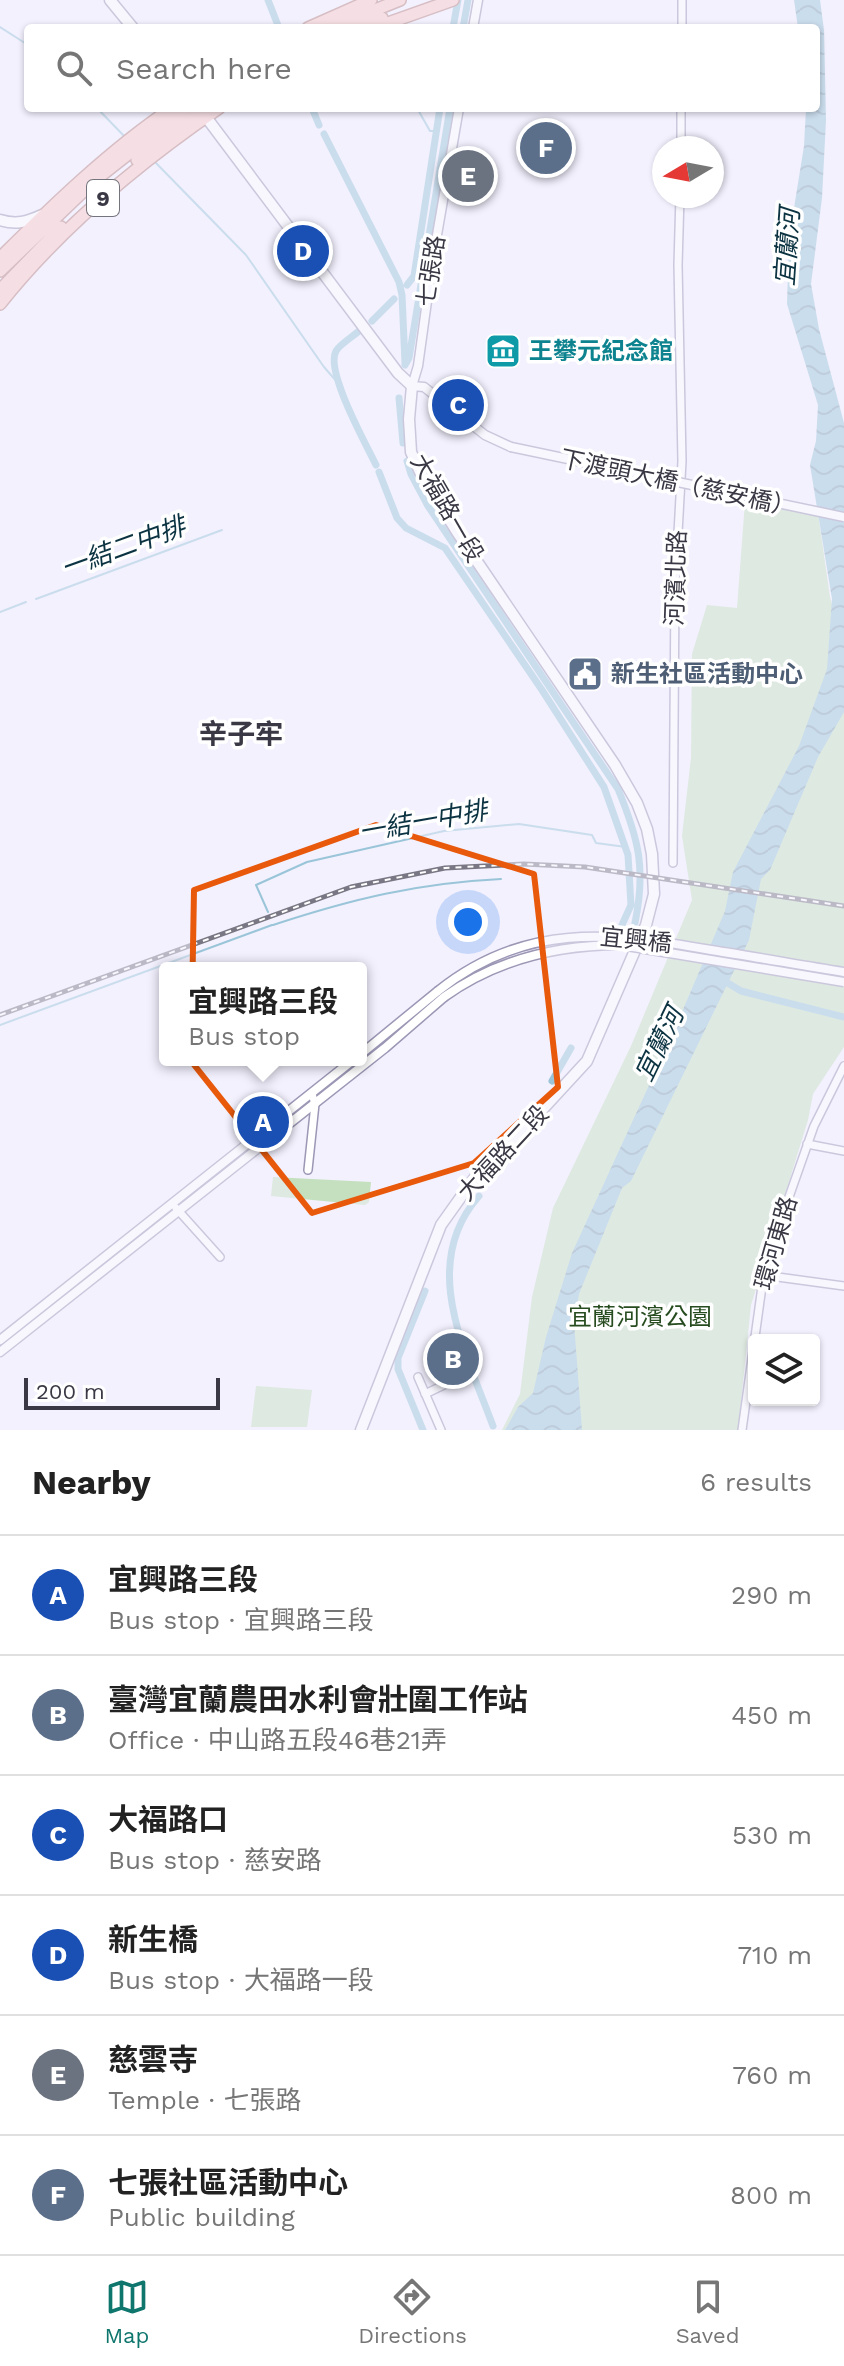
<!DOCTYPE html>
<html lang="en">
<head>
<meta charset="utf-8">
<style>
	:root { --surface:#fff; --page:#f6f6f6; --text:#222; --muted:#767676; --line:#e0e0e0; --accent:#0f766e }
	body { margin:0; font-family:"Work Sans","Noto Sans TC",sans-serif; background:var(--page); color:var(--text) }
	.controls { position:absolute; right:24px; bottom:24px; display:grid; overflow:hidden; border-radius:8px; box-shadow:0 2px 6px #0004 }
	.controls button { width:72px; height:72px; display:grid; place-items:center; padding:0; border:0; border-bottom:2px solid var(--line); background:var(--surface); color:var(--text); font:40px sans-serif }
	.compass { position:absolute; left:652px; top:136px; width:72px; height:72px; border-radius:50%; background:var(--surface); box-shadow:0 2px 6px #0004; rotate:260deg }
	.scale { position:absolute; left:24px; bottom:20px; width:196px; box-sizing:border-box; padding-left:8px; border:4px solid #393844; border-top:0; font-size:22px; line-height:28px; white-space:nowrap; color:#393844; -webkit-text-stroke:6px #fff; paint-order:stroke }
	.you { position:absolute; left:468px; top:922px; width:28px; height:28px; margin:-20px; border:6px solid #fff; border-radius:50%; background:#1a73e8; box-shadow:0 0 0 12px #1a73e833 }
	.badge { display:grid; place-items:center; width:52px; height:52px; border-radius:50%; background:var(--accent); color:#fff; font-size:26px; font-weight:700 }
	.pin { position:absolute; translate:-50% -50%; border:4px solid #fff; box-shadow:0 2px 8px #0006 }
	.popup { position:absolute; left:159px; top:962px; width:208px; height:104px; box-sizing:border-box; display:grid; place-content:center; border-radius:8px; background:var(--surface); filter:drop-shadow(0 2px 6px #0005); font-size:26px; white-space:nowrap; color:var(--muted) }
	.popup b { font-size:30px; color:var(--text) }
	.popup::after { content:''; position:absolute; left:50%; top:100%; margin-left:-16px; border:16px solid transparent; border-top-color:var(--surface) }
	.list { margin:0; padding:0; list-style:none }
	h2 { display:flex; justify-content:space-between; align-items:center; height:104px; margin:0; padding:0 32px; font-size:34px }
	h2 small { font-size:26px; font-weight:400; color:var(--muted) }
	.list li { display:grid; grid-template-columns:52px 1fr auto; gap:24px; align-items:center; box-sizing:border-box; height:120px; padding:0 32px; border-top:2px solid var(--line) }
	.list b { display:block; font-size:30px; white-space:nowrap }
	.list p { margin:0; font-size:26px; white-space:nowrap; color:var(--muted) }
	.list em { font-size:26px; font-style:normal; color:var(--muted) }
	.icon { flex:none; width:44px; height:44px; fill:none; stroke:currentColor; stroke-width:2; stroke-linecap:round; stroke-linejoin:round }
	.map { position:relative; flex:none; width:844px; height:1430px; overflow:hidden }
	.search { position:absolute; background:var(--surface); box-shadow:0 2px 6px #0004; left:24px; right:24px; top:24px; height:88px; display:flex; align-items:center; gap:20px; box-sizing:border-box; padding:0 28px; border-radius:8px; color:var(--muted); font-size:30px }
	.sheet { height:824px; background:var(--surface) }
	nav { display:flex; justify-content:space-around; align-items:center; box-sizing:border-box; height:112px; border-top:2px solid var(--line); background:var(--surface); font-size:22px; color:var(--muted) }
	nav a { display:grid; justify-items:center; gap:4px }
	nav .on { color:var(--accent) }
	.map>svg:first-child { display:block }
	.green { fill:#c5e0bf }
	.water { fill:url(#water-waves) }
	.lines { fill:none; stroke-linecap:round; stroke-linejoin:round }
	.stream { stroke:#9ac5d9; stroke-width:2 }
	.canal { stroke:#9ac5d9; stroke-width:7 }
	.minor-casing { stroke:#9b97b5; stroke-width:10 }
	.tertiary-casing { stroke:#9b97b5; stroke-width:11 }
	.secondary-casing { stroke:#9b97b5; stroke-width:13 }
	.primary-casing { stroke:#b4817f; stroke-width:14 }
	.minor { stroke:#fff; stroke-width:7 }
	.tertiary { stroke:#fff; stroke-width:8 }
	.secondary { stroke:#fff; stroke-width:10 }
	.primary { stroke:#facbc5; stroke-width:11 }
	.rail-casing { stroke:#787783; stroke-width:5 }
	.rail { stroke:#fff; stroke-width:2; stroke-dasharray:6; stroke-linecap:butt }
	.tertiary-bridge-casing { stroke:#9b97b5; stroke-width:11; stroke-linecap:butt }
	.tertiary-bridge { stroke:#fff; stroke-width:8 }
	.marked { fill:none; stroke:#e8590c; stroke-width:6; stroke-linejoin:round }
	.labels { text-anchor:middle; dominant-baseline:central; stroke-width:7; stroke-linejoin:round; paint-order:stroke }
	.shield { fill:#fff; stroke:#74747c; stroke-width:2 }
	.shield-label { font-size:22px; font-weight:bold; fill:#393844 }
	.street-label { font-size:24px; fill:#393844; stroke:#fff }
	.culture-label { font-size:24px; font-weight:bold; fill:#0d838f; stroke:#fff; text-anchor:start }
	.service-label { font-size:24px; font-weight:bold; fill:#4e5e75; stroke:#fff; text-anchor:start }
	.park-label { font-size:24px; fill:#274c1f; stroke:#fff }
	.water-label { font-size:26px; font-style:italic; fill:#0c3342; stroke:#fff }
	.quarter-label { font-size:28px; font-weight:bold; fill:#393844; stroke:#fff }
</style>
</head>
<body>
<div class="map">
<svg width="844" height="1430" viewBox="0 0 844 1430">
	<defs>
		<pattern id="water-waves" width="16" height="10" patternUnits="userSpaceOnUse" patternTransform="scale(2)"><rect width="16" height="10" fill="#9ac5d9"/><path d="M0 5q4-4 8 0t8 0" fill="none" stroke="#7fa1b2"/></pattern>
	</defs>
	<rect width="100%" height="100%" fill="#f3f1fe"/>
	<path class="green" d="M745,502L818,513L830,597L844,646V1047L813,1094L808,1120L751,1305L738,1430H502L520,1394L532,1297L553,1208L631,1046L692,900L682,836L691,758L692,654L707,605L737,608Z
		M273,1177L371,1182L369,1202L365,1205L271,1196Z
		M256,1386L312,1390L307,1427H251Z"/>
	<path class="water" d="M794,0H820L824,30L826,120L822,198L811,284L819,329L844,423V712L818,757L770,870L761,879L749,940L631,1181L622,1188L579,1294L574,1322L582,1430H505L518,1407L533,1393L546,1337L572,1253L673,1033L725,911L733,872L799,746L827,669L832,599L810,465L816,441L818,405L787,304L789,239L804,146L806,108H816V28H798Z"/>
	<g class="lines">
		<path class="stream" d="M0,27L28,45
			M97,108L125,137
			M417,108L430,131H436
			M154,161L246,255L324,367L338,383
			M36,599L222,530
			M0,612L26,602
			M268,912L256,885L307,862L444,831L519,824L592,835L596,843L626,847
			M273,925C352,899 418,883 501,879
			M0,1025L272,925"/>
		<path class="canal" d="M268,0L279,28
			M453,28L458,0
			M463,28L468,0
			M312,108L319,125
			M324,134L399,282L402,295L405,363
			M407,285L414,276L440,108
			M372,321L394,299
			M360,330C354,336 340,344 336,351C325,371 366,444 376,465
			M405,365L409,358L450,108
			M399,398L403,443
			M407,461L411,474L428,506L618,789C639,840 646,869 635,923
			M379,472L397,518L406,528L445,548L542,690L604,787L628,855L631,905L622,925
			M721,979L741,991L844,1017
			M552,1081L571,1048
			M479,1196C418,1265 466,1352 493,1426
			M423,1430L398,1369V1358L425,1291"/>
		<defs>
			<path id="minor" d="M682,28V0
				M681,148V108
				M673,863L675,587L682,461L678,265L680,196
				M807,1144L844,1151
				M308,1170L315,1104L312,1094
				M176,1208L220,1257
				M763,1275L844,1286
				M418,1377L441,1430
				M425,1394L450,1382
				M742,1430L765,1265L814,1126L844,1066"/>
			<path id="tertiary" d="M473,28L478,0
				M459,108L433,258L418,366L412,386L424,387L485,435L511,447
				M361,1054L438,991
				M0,1340L353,1060
				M0,1352L385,1048L444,997"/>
			<path id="secondary" d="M110,0L133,28
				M203,113L398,373L412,386L409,419L411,452L420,472L457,532L615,765L637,803L647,829L652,854L654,894L646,925L587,1061L540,1112L478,1173L441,1225L361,1430
				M0,220C16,225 27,222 42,215"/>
			<path id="primary" d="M308,28L371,0
				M330,28L400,0
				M356,28L382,18
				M374,28L453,0
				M137,160L205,108
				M0,258C53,205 110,150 172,108
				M0,271L94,181L187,108
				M0,290L61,227
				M0,304C61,227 139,163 219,108"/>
		</defs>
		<use href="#minor" class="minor-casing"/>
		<use href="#tertiary" class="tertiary-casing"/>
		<use href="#secondary" class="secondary-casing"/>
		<use href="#primary" class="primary-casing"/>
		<use href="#minor" class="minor"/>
		<use href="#tertiary" class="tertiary"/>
		<use href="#secondary" class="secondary"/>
		<use href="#primary" class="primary"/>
		<defs>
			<path id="rail" d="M0,1015L351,887L445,868L524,864L585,867L844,906"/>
		</defs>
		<use href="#rail" class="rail-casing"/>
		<use href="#rail" class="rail"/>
		<defs>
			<path id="tertiary-bridge" d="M511,447L844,517
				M438,991C524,922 610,932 711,950C756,957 800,965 844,972
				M444,997C497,959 557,945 621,945L844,982"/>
		</defs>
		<use href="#tertiary-bridge" class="tertiary-bridge-casing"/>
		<use href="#tertiary-bridge" class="tertiary-bridge"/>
	</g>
	<path d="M0 0H844V1430H0ZM376,825L534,874L558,1087L474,1163L312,1213L191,1061L194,890Z" fill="#f3f1fe" fill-opacity=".55" fill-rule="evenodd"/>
	<path class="marked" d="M376,825L534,874L558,1087L474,1163L312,1213L191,1061L194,890Z"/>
	<defs>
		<symbol id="museum-square" viewBox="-11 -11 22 22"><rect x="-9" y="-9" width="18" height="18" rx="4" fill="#0f9aa8" stroke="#fff"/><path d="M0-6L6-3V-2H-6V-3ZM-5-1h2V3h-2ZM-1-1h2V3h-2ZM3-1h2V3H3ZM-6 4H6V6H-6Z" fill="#fff"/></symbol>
		<symbol id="civic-square" viewBox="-11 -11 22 22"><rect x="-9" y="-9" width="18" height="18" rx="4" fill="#5c6f8a" stroke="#fff"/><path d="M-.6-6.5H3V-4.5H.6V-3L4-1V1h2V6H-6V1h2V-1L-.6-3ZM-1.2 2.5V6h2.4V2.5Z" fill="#fff"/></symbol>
	</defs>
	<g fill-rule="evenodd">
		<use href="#museum-square" x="483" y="331" width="40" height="40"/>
		<use href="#civic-square" x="565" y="654" width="40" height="40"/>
	</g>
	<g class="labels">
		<rect class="shield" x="87" y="180" width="32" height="36" rx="6"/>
		<g class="shield-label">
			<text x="103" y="198">9</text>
		</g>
		<g class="street-label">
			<text transform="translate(431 271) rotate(-81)">七張路</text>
			<text transform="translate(678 483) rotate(12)">下渡頭大橋（慈安橋）</text>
			<text transform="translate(447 508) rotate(60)">大福路一段</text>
			<text transform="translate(676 578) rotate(-88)">河濱北路</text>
			<text transform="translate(636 940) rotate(6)">宜興橋</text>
			<text transform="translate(503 1153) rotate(-47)">大福路二段</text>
			<text transform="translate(776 1243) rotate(-74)">環河東路</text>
		</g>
		<g class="culture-label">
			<text x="529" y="351">王攀元紀念館</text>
		</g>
		<g class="service-label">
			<text x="611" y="674">新生社區活動中心</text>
		</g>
		<g class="park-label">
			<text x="640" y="1317">宜蘭河濱公園</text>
		</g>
		<g class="water-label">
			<text transform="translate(787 247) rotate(-86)">宜蘭河</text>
			<text transform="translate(123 547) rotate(-20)">一結二中排</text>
			<text transform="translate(423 821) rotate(-10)">一結一中排</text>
			<text transform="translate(659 1044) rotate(-64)">宜蘭河</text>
		</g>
		<g class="quarter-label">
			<text x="241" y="734">辛子牢</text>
		</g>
	</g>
</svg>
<div class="controls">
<button><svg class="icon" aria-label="layers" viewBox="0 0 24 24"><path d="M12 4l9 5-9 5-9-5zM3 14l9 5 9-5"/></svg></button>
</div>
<svg class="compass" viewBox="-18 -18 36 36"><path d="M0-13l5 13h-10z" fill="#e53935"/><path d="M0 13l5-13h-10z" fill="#767676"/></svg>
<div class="scale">200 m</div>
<div class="you"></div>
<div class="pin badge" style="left:263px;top:1122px;background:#1a4fb4">A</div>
<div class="popup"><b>宜興路三段</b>Bus stop</div>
<div class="pin badge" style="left:453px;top:1359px;background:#5c6f8a">B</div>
<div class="pin badge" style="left:458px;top:405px;background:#1a4fb4">C</div>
<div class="pin badge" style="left:303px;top:251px;background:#1a4fb4">D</div>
<div class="pin badge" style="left:468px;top:176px;background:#6b7280">E</div>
<div class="pin badge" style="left:546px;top:148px;background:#5c6f8a">F</div>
<div class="search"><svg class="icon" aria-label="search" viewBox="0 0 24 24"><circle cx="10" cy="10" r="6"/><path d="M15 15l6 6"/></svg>Search here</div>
</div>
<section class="sheet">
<h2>Nearby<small>6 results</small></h2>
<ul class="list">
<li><span class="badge" style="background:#1a4fb4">A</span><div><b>宜興路三段</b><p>Bus stop · 宜興路三段</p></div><em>290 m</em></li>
<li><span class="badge" style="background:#5c6f8a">B</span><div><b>臺灣宜蘭農田水利會壯圍工作站</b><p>Office · 中山路五段46巷21弄</p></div><em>450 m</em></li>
<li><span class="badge" style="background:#1a4fb4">C</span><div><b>大福路口</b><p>Bus stop · 慈安路</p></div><em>530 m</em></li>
<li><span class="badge" style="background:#1a4fb4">D</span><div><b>新生橋</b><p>Bus stop · 大福路一段</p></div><em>710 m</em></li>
<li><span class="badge" style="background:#6b7280">E</span><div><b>慈雲寺</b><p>Temple · 七張路</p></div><em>760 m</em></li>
<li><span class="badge" style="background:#5c6f8a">F</span><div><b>七張社區活動中心</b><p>Public building</p></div><em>800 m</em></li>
</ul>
</section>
<nav>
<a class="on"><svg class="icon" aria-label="map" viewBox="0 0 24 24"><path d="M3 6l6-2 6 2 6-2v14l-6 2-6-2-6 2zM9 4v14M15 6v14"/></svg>Map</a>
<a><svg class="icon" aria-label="directions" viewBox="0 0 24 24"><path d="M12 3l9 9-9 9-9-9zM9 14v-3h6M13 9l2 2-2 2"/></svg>Directions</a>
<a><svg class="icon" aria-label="saved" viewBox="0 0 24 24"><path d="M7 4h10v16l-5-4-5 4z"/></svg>Saved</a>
</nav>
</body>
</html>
